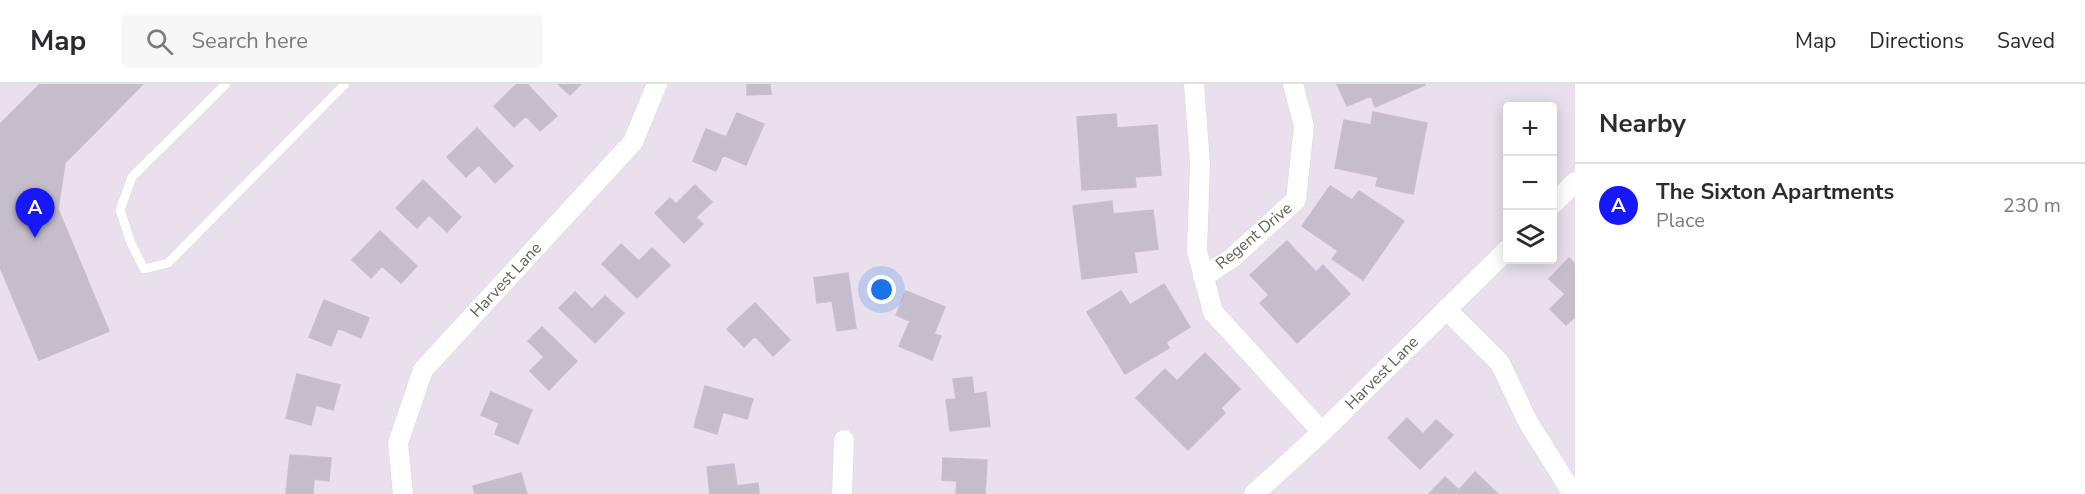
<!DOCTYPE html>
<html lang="en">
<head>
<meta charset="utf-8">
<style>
	:root { --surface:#fff; --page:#f7f7f7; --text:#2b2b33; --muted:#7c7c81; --line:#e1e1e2; --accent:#1717fb }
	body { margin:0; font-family:"Nunito Sans",sans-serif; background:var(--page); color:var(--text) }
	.controls { position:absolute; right:18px; top:18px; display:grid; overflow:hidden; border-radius:6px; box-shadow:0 3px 15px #0003 }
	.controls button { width:54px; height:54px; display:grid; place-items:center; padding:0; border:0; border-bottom:2px solid var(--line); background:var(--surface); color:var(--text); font:30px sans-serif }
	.you { position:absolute; left:882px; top:206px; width:21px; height:21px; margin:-15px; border:4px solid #fff; border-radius:50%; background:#1a73e8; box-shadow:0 0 0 9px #1a73e833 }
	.badge { display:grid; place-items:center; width:39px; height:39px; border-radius:50%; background:var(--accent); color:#fff; font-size:20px; font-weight:700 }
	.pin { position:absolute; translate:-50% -50px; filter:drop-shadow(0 2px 3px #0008) }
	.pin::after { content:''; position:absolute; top:32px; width:21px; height:18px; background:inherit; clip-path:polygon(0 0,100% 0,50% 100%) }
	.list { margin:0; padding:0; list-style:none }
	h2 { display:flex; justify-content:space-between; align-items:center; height:78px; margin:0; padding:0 24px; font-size:26px }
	h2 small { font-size:20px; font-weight:400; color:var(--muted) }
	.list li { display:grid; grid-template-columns:39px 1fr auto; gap:18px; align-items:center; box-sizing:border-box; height:84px; padding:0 24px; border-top:2px solid var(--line) }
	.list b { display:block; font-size:22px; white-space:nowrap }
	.list p { margin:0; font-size:20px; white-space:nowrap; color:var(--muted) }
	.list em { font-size:20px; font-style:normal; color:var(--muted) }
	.icon { flex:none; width:33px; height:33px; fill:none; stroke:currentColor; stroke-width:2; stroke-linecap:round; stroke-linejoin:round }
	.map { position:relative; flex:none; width:1575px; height:410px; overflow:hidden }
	header { display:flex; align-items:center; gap:36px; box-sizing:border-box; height:84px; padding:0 30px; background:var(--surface); border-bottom:2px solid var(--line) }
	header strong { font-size:28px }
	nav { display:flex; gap:33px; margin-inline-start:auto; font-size:21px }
	.search { width:420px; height:54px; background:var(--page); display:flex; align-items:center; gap:15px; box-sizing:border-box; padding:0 21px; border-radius:6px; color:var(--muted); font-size:22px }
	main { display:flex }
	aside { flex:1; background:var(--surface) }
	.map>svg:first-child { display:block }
	.building { fill:#c5beca; stroke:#cabdd2; stroke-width:1.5 }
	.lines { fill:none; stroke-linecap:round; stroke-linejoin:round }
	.lane-casing { stroke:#d6dbd2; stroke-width:10 }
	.street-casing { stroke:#d6dbd2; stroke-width:21 }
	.lane { stroke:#fff; stroke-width:9 }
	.street { stroke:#fff; stroke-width:20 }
	.labels { text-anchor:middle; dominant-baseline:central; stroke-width:4.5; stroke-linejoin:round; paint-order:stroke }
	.street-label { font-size:16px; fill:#5d6258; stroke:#fff }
</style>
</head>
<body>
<header>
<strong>Map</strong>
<div class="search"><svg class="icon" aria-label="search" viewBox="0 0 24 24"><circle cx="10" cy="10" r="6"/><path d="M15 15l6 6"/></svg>Search here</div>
<nav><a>Map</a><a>Directions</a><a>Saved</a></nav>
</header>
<main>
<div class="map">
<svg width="1575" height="410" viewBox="0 0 1575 410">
	<rect width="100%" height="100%" fill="#e9dfed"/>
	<path class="building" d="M40,0H143L65,79L58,125L109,247L39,276L0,183V40Z
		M517,0H527L557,32L540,47L526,32L514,43L494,22Z
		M558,0H581L570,11Z
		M747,0H770L771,10L747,11Z
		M1337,0H1425V1L1375,23L1371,12L1347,22Z
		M1373,28L1427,39L1413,110L1376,102L1378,93L1335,84L1344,36L1371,41Z
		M737,29L764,40L746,81L723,71L716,87L693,77L706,45L726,53Z
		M1116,30L1117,44L1157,41L1161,91L1135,93L1136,103L1082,106L1077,33Z
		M477,44L513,82L495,99L479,81L466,93L447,73Z
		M423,96L461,133L447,148L429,131L417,144L396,124Z
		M695,101L712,118L696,133L703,140L684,159L655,129L670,114L676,120Z
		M1330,102L1352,116L1359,107L1404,137L1363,196L1332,175L1338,167L1302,142Z
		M1112,117L1113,130L1153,126L1158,165L1134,168L1137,188L1082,195L1073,122Z
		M380,147L417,182L401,199L382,182L371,194L352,176Z
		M1287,157L1316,188L1323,181L1350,210L1297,259L1260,219L1269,211L1250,191Z
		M621,160L639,177L652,164L670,181L637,214L602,180Z
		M1569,174L1575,180V233L1566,241L1550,225L1565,210L1549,195Z
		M848,189L856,244L837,247L832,217L817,219L814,194Z
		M1164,200L1190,243L1166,258L1169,264L1125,290L1087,228L1121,207L1130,221Z
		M906,207L945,223L934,250L941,252L932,276L899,262L910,237L896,231Z
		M575,208L592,225L605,212L624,229L595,259L559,224Z
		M324,216L369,234L361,254L338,244L331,262L309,253Z
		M755,219L790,256L773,272L755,252L744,263L727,245Z
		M542,243L577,277L549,306L530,287L544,273L528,257Z
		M1205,269L1240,305L1221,324L1225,329L1188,366L1136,314L1165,285L1177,297Z
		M297,290L340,301L333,326L316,321L311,341L286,334Z
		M972,293L974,310L986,308L990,342L950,347L946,316L956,315L953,295Z
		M705,302L753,315L747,335L723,328L717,350L694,343Z
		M491,308L532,326L518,360L495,350L499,339L481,331Z
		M1407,334L1423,350L1436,336L1453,351L1420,385L1388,354Z
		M290,371L331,374L329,397L314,395L313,410H286Z
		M943,374L987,376L985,410H956L957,397L942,396Z
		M734,380L737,402L758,399L759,410H710L707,383Z
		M1475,388L1498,410H1429L1445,393L1459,406Z
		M521,389L527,410H475L473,402Z"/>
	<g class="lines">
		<defs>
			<path id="lane" d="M226,0L132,93L120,126L131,159L144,185L168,179L345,0"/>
			<path id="street" d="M1194,0L1200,80L1197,167L1213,228L1322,348
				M1552,121L1575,98
				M1203,193L1232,174L1296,116L1304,42L1293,0
				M1446,225L1500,279L1528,338L1573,410
				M403,410L398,359L423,286L633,58L657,0
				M842,410L844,356
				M1254,410L1322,348L1508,165"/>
		</defs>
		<use href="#lane" class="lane-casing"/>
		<use href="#street" class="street-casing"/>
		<use href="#lane" class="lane"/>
		<use href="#street" class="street"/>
	</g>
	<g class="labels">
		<g class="street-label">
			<text transform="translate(1254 152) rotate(-40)">Regent Drive</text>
			<text transform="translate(506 196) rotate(-47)">Harvest Lane</text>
			<text transform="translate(1382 289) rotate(-45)">Harvest Lane</text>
		</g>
	</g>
</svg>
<div class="controls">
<button>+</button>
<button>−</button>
<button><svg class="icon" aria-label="layers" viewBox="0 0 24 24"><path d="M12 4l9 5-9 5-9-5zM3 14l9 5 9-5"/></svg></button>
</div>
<div class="you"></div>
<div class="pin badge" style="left:35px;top:154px">A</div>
</div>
<aside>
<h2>Nearby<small></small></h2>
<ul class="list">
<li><span class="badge">A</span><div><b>The Sixton Apartments</b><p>Place</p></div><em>230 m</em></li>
</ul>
</aside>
</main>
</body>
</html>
